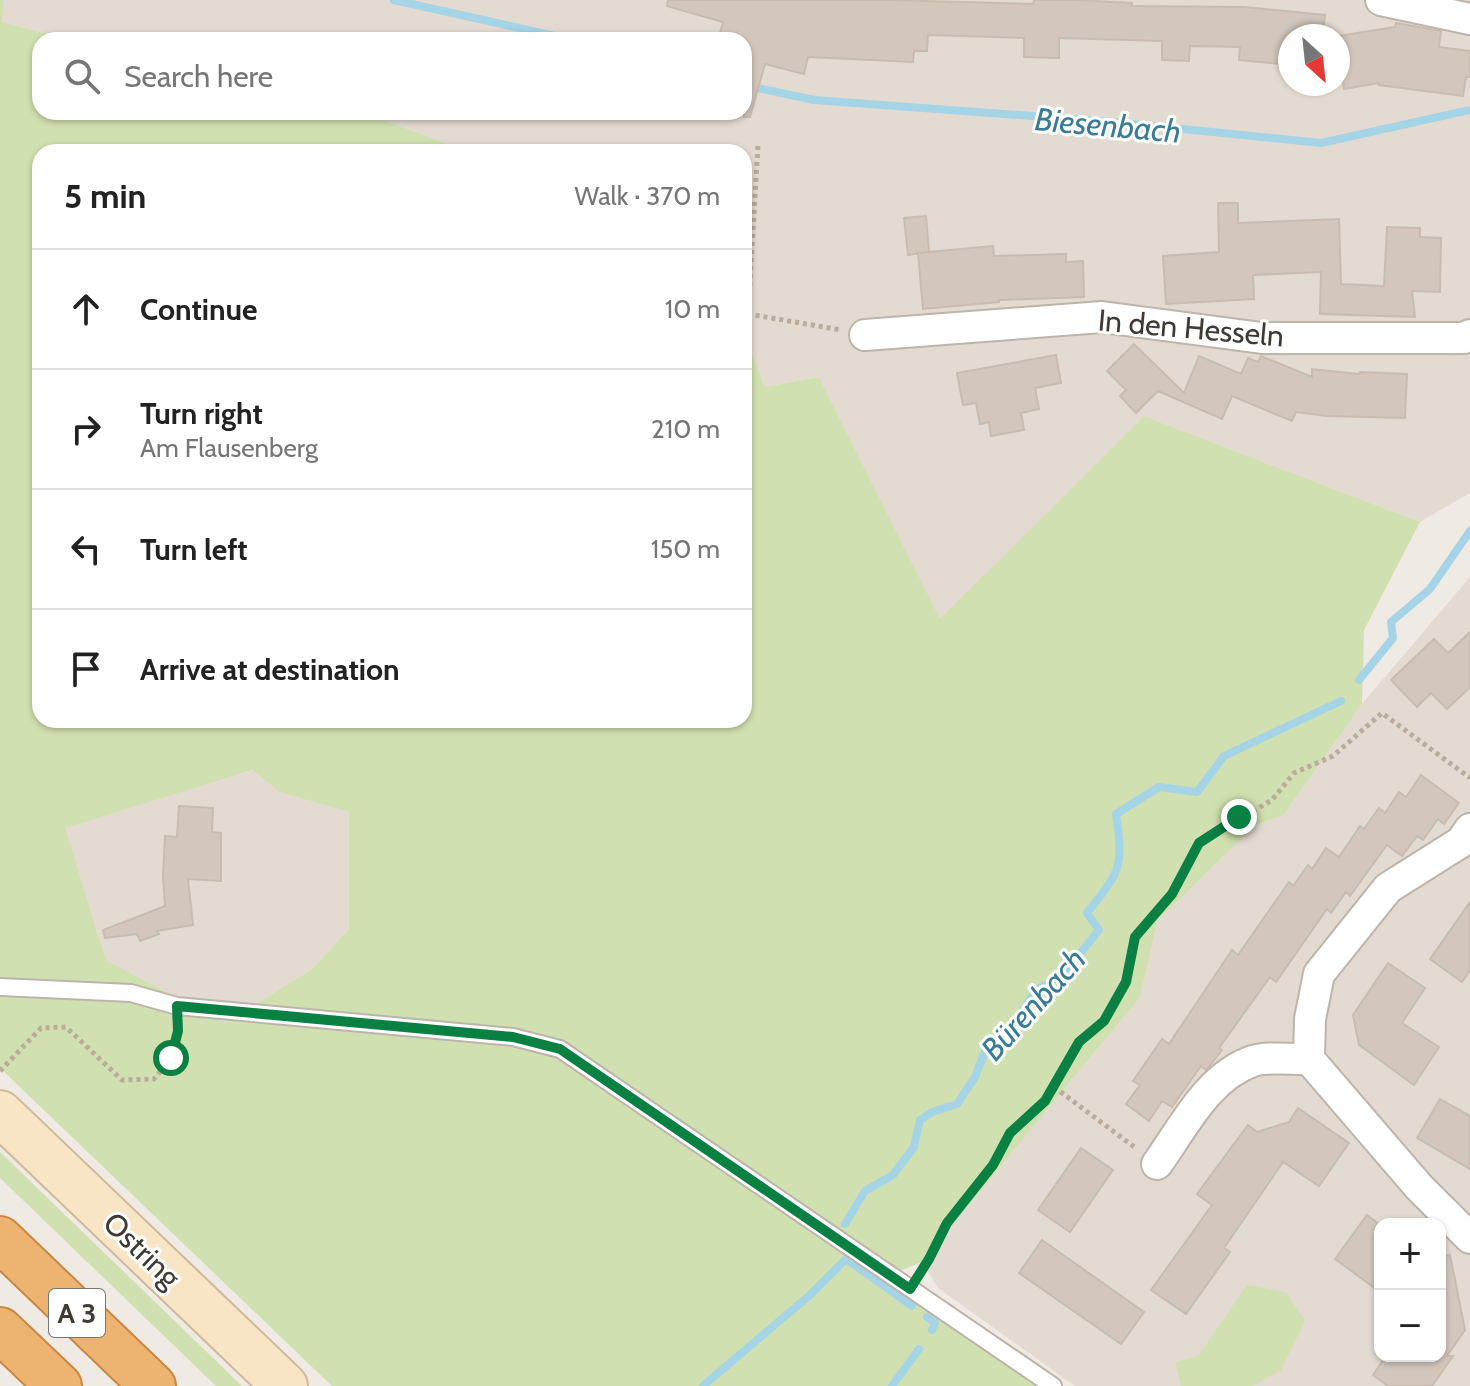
<!DOCTYPE html>
<html lang="en">
<head>
<meta charset="utf-8">
<style>
	:root { --surface:#fff; --page:#f6f6f6; --text:#222; --muted:#767676; --line:#e0e0e0 }
	body { margin:0; font-family:Cabin,sans-serif; background:var(--page); color:var(--text) }
	.controls { position:absolute; right:24px; bottom:24px; display:grid; overflow:hidden; border-radius:16px; box-shadow:0 2px 6px #0004 }
	.controls button { width:72px; height:72px; display:grid; place-items:center; padding:0; border:0; border-bottom:2px solid var(--line); background:var(--surface); color:var(--text); font:40px sans-serif }
	.compass { position:absolute; left:1278px; top:24px; width:72px; height:72px; border-radius:50%; background:var(--surface); box-shadow:0 2px 6px #0004; rotate:153deg }
	.stop { position:absolute; width:24px; height:24px; margin:-18px; border:6px solid #0b8043; border-radius:50%; background:#fff }
	.stop.end { background:#0b8043; border-color:#fff; box-shadow:0 2px 8px #0008 }
	.list { margin:0; padding:0; list-style:none }
	h2 { display:flex; justify-content:space-between; align-items:center; height:104px; margin:0; padding:0 32px; font-size:34px }
	h2 small { font-size:26px; font-weight:400; color:var(--muted) }
	.list li { display:grid; grid-template-columns:52px 1fr auto; gap:24px; align-items:center; box-sizing:border-box; height:120px; padding:0 32px; border-top:2px solid var(--line) }
	.list b { display:block; font-size:30px; white-space:nowrap }
	.list p { margin:0; font-size:26px; white-space:nowrap; color:var(--muted) }
	.list em { font-size:26px; font-style:normal; color:var(--muted) }
	.icon { flex:none; width:44px; height:44px; fill:none; stroke:currentColor; stroke-width:2; stroke-linecap:round; stroke-linejoin:round }
	.map { position:relative; flex:none; width:1470px; height:1386px; overflow:hidden }
	.search { position:absolute; background:var(--surface); box-shadow:0 2px 6px #0004; left:32px; top:32px; width:720px; height:88px; display:flex; align-items:center; gap:20px; box-sizing:border-box; padding:0 28px; border-radius:24px; color:var(--muted); font-size:30px }
	.panel { position:absolute; background:var(--surface); box-shadow:0 2px 6px #0004; left:32px; top:144px; width:720px; height:584px; border-radius:24px }
	.map>svg:first-child { display:block }
	.residential { fill:#e3dbd2; fill-rule:evenodd }
	.green { fill:#d1e0b0; fill-rule:evenodd }
	.lines { fill:none; stroke-linecap:round; stroke-linejoin:round }
	.stream { stroke:#a5d4e7; stroke-width:8 }
	.building { fill:#d3c7bd; stroke:#cabbae; stroke-width:2 }
	.lane-casing { stroke:#bdb4aa; stroke-width:20 }
	.street-casing { stroke:#bdb4aa; stroke-width:34 }
	.secondary-casing { stroke:#ceb99a; stroke-width:48 }
	.highway-casing { stroke:#cb8742; stroke-width:48 }
	.path { stroke:#baab9a; stroke-width:5; stroke-dasharray:4 4; stroke-linecap:butt }
	.lane { stroke:#fff; stroke-width:16 }
	.street { stroke:#fff; stroke-width:30 }
	.secondary { stroke:#f8e5c5; stroke-width:44 }
	.highway { stroke:#edb471; stroke-width:44 }
	.route { stroke:#0b8043; stroke-width:10 }
	.labels { text-anchor:middle; dominant-baseline:central; stroke-width:6; stroke-linejoin:round; paint-order:stroke }
	.shield { fill:#fff; stroke:#7a7571; stroke-width:2 }
	.shield-label { font-size:28px; font-weight:bold; fill:#413a34 }
	.street-label { font-size:30px; fill:#413a34; stroke:#fff }
	.water-label { font-size:32px; font-style:italic; fill:#387c99; stroke:#fff }
</style>
</head>
<body>
<div class="map">
<svg width="1470" height="1386" viewBox="0 0 1470 1386">
	<rect width="100%" height="100%" fill="#efeae3"/>
	<path class="residential" d="M4,0H1470V493L1420,522L1144,416L940,620L819,377L765,387L744,333V152H470L378,118L353,112H744V40H71L2,22ZM1290,36H1338V84H1290Z
		M1470,577V1386H1075L938,1288L922,1262L1140,997L1158,920L1257,824L1283,816L1362,704ZM1380,1224H1440V1356H1380Z
		M254,770L279,792L350,812L349,929L312,969L225,1023L106,960L64,827Z"/>
	<path class="green" d="M0,0H4L2,22L71,40H40V112H353L378,118L470,152H40V720H744V333L765,387L819,377L940,619L1144,416L1420,522L1364,630L1362,704L1283,816L1257,824L1158,920L1140,997L922,1262L885,1277L1037,1386H332L0,1068ZM253,770L279,792L349,812V929L312,969L225,1023L106,960L65,828Z
		M0,1152L242,1386H216L0,1178Z
		M1247,1285L1286,1292L1305,1321L1281,1370L1253,1386H1181L1175,1362L1198,1356Z"/>
	<g class="lines">
		<path class="stream" d="M394,0L573,40
			M744,85L814,100L1113,122L1321,143L1470,110
			M1359,680L1393,638L1391,622L1430,589L1470,531
			M845,1224L865,1191L893,1175L914,1147L920,1120L932,1112L957,1104L975,1077L986,1049L1011,1029L1036,990L1061,977L1099,930L1087,913C1120,871 1124,869 1116,814L1159,787L1197,792L1224,756L1341,701
			M927,1317L935,1323L932,1330
			M703,1386L810,1295L846,1259L912,1306
			M892,1386L919,1349"/>
	</g>
	<path class="building" d="M668,0H889L1033,4L1034,0H1076L1132,3V6L1244,7L1325,15L1322,36H1290V65L1239,60L1240,47L1190,46L1189,61L1162,60V41L1059,38V58L1024,57V38L928,35L927,51H914L913,62L808,57L804,74L765,64L750,117H744V40H718L723,22L667,6Z
		M1396,23L1441,31L1439,47L1470,51V77H1466L1463,96L1379,85V83L1344,89L1338,36L1395,27Z
		M1218,203H1238V223L1339,219L1341,284L1384,286L1387,227L1420,228V237L1441,238L1440,292L1412,291L1415,317L1320,314L1321,272L1253,275L1254,299L1166,304L1163,256L1219,252Z
		M926,216L929,252L908,255L904,218Z
		M993,246L994,256L1066,254V262L1083,261L1084,297L999,300V302L923,309L918,253Z
		M1134,344L1184,393L1199,356L1241,374L1248,358L1258,362L1261,356L1312,377V369L1359,374L1360,372L1407,374L1405,418L1327,416L1296,412L1292,421L1232,396L1222,419L1158,391L1136,413L1120,396L1126,390L1107,371Z
		M1056,355L1061,383L1035,388L1039,409L1021,413L1024,430L991,436L989,422L980,424L976,403L963,405L957,373Z
		M1470,632V687L1447,709L1431,693L1417,707L1391,680L1434,639L1448,653Z
		M1421,775L1459,803L1444,824L1438,819L1423,840L1417,836L1402,856L1387,845L1350,896L1346,892L1331,913L1327,909L1276,982L1270,977L1219,1048L1222,1050L1211,1064L1206,1070L1201,1066L1172,1107L1162,1101L1149,1121L1126,1104L1140,1085L1133,1081L1162,1039L1169,1044L1232,950L1238,955L1289,882L1293,886L1308,865L1312,869L1326,848L1339,857L1360,826L1364,829L1379,808L1385,813L1399,792L1406,797Z
		M179,806L213,808L212,832L221,833V881L188,879L193,925L157,931L159,934L140,941L137,934L105,938L103,930L165,906L163,876L165,836L177,837Z
		M1470,902V970L1462,982L1430,959Z
		M1388,963L1425,988L1402,1023L1439,1047L1414,1085L1359,1045L1353,1015Z
		M1440,1099L1470,1116V1169L1417,1138Z
		M1298,1108L1349,1143L1319,1186L1283,1162L1224,1248L1230,1252L1186,1314L1151,1290L1212,1205L1197,1194L1248,1125L1257,1132L1289,1122Z
		M1081,1148L1113,1170L1070,1232L1038,1210Z
		M1367,1215L1380,1225V1292L1335,1259Z
		M1042,1240L1144,1312L1121,1344L1019,1273Z
		M1450,1255L1465,1330L1447,1356H1453L1432,1386H1388L1373,1375L1386,1356H1440V1256Z"/>
	<g class="lines">
		<defs>
			<path id="lane" d="M0,987L131,993L177,1006L513,1037L560,1049L1053,1386"/>
			<path id="street" d="M1381,0L1470,19
				M865,335L1102,317L1262,338H1464L1470,335
				M1309,1059L1419,1187L1470,1238
				M1157,1164C1183,1128 1208,1076 1253,1061C1269,1056 1292,1060 1309,1059L1310,1019L1319,974L1388,888L1461,842L1470,829"/>
			<path id="secondary" d="M0,1113L285,1386"/>
			<path id="highway" d="M0,1239L153,1386
				M0,1330L59,1386"/>
		</defs>
		<use href="#lane" class="lane-casing"/>
		<use href="#street" class="street-casing"/>
		<use href="#secondary" class="secondary-casing"/>
		<use href="#highway" class="highway-casing"/>
		<path class="path" d="M758,146L748,314L841,330
			M0,1071L41,1028L66,1027L122,1080L154,1079L171,1058L178,1024
			M1054,1087L1137,1149
			M919,1274L947,1223L993,1165L1010,1133L1045,1101L1079,1042L1104,1021L1126,982L1135,937L1172,894L1199,843L1272,800L1294,773L1333,756L1382,713L1470,778"/>
		<use href="#lane" class="lane"/>
		<use href="#street" class="street"/>
		<use href="#secondary" class="secondary"/>
		<use href="#highway" class="highway"/>
	</g>
	<g class="lines">
		<path class="route" d="M171,1058L178,1031L177,1006L513,1037L560,1049L910,1289L929,1259L947,1223L993,1165L1010,1133L1045,1101L1079,1042L1104,1021L1126,982L1135,937L1172,894L1199,843L1239,817"/>
	</g>
	<g class="labels">
		<rect class="shield" x="49" y="1289" width="56" height="48" rx="6"/>
		<g class="shield-label">
			<text x="77" y="1313">A 3</text>
		</g>
		<g class="street-label">
			<text transform="translate(1191 328) rotate(5)">In den Hesseln</text>
			<text transform="translate(142 1250) rotate(44)">Ostring</text>
		</g>
		<g class="water-label">
			<text transform="translate(1108 125) rotate(5)">Biesenbach</text>
			<text transform="translate(1033 1004) rotate(-48)">Bürenbach</text>
		</g>
	</g>
</svg>
<div class="controls">
<button>+</button>
<button>−</button>
</div>
<svg class="compass" viewBox="-18 -18 36 36"><path d="M0-13l5 13h-10z" fill="#e53935"/><path d="M0 13l5-13h-10z" fill="#767676"/></svg>
<div class="stop" style="left:171px;top:1058px"></div>
<div class="stop end" style="left:1239px;top:817px"></div>
<div class="search"><svg class="icon" aria-label="search" viewBox="0 0 24 24"><circle cx="10" cy="10" r="6"/><path d="M15 15l6 6"/></svg>Search here</div>
<section class="panel">
<h2>5 min<small>Walk · 370 m</small></h2>
<ul class="list">
<li><svg class="icon" aria-label="ahead" viewBox="0 0 24 24"><path d="M12 20V5M6 11l6-6 6 6"/></svg><div><b>Continue</b></div><em>10 m</em></li>
<li><svg class="icon" aria-label="right" viewBox="0 0 24 24"><path d="M7 20v-9h11M14 6l5 5-5 5"/></svg><div><b>Turn right</b><p>Am Flausenberg</p></div><em>210 m</em></li>
<li><svg class="icon" aria-label="left" viewBox="0 0 24 24"><path d="M17 20v-9H6M10 6l-5 5 5 5"/></svg><div><b>Turn left</b></div><em>150 m</em></li>
<li><svg class="icon" aria-label="arrive" viewBox="0 0 24 24"><path d="M6 21V4h12l-3 4 3 4H6"/></svg><div><b>Arrive at destination</b></div></li>
</ul>
</section>
</div>
</body>
</html>
